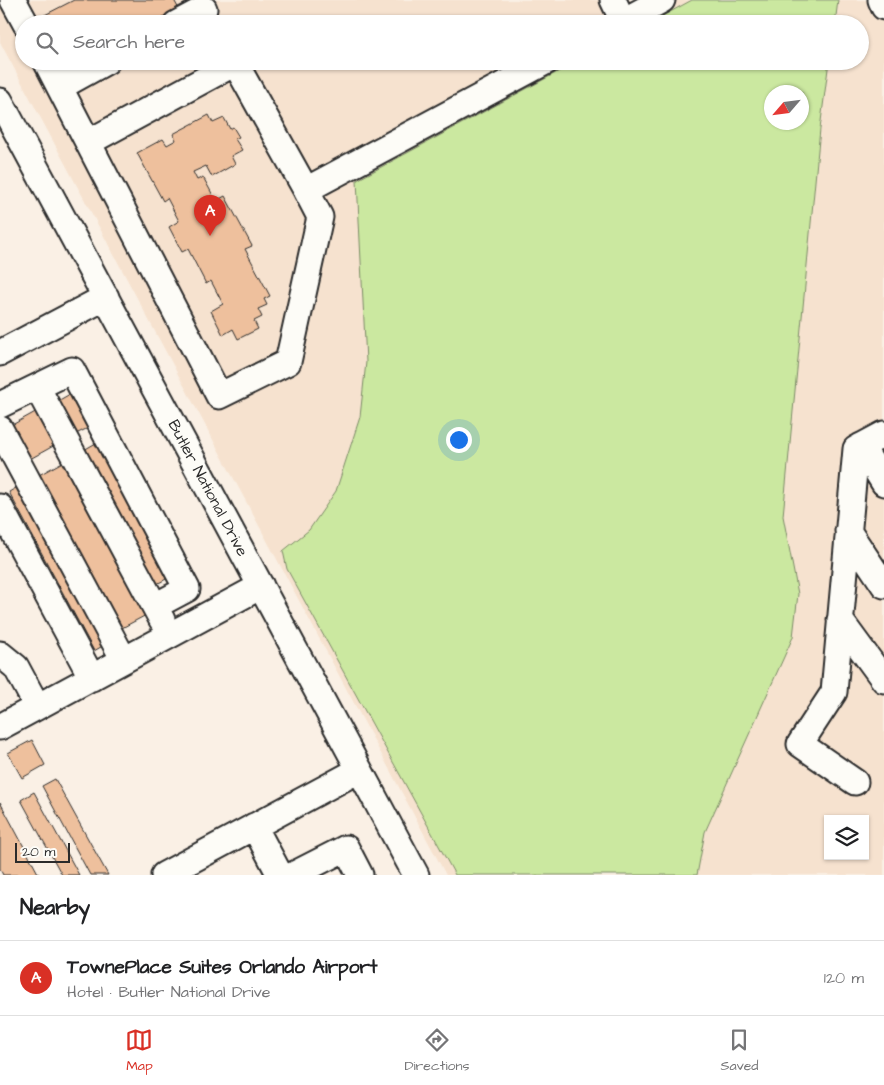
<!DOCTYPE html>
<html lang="en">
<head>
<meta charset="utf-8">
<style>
	:root { --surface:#fff; --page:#f6f6f6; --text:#202124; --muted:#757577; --line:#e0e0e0; --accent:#d93025 }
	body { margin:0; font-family:"Architects Daughter",sans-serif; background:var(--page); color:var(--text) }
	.controls { position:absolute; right:15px; bottom:15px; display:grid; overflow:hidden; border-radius:0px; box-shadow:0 1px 4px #0004 }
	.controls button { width:45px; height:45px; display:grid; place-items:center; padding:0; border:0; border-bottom:1px solid var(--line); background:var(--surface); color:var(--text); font:25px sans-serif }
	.compass { position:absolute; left:764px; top:85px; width:45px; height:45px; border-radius:50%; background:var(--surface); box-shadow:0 1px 4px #0004; rotate:242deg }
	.scale { position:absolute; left:15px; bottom:12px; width:55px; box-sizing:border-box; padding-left:5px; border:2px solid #2b2b2b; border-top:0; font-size:14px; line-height:18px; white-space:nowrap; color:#2b2b2b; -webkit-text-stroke:4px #fdfcf7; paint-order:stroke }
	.you { position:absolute; left:458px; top:439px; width:18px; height:18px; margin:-12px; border:4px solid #fff; border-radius:50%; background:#1a73e8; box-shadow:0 0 0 8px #1a73e833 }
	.badge { display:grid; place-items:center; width:32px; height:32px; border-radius:50%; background:var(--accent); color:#fff; font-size:16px; font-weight:700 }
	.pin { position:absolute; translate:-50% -41px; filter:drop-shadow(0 1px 2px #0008) }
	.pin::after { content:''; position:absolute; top:26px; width:18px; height:15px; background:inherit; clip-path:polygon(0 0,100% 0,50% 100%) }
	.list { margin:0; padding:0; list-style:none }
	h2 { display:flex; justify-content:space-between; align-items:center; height:65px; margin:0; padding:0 20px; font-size:21px }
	h2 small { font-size:16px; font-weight:400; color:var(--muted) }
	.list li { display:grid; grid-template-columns:32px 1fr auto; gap:15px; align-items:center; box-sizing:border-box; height:75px; padding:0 20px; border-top:1px solid var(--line) }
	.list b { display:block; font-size:19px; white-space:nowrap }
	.list p { margin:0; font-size:16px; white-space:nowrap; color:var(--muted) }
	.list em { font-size:16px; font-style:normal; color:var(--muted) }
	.icon { flex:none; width:28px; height:28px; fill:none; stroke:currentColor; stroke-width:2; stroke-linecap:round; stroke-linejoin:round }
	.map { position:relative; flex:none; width:884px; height:875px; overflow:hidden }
	.search { position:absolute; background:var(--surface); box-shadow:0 1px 4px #0004; left:15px; right:15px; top:15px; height:55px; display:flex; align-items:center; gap:12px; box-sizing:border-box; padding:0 18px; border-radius:28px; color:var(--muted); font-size:19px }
	.sheet { height:140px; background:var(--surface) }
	nav { display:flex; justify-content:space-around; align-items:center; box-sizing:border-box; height:70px; border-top:1px solid var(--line); background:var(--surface); font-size:14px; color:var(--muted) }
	nav a { display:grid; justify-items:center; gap:2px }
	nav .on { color:var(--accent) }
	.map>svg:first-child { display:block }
	.built { fill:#f6e2cf; fill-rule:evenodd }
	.green { fill:#cbe8a0; stroke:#7b8a66; fill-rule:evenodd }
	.building { fill:#eec09d; stroke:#2b2b2b }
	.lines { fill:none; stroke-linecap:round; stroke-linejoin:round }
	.minor-casing { stroke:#2b2b2b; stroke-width:29 }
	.minor { stroke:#fdfcf7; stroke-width:25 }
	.labels { text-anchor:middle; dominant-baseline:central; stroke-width:4.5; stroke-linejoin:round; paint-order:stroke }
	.street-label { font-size:16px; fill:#2b2b2b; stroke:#fdfcf7 }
</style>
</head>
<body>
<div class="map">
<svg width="884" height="875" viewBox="0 0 884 875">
	<rect width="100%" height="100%" fill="#faf0e5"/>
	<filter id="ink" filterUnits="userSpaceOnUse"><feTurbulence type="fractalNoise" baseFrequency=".02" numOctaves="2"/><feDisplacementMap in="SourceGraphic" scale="10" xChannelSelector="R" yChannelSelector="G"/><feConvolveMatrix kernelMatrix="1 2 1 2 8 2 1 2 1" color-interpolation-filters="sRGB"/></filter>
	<g filter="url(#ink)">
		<path class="built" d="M0,0H884V875H446L0,42ZM24,24H860V61H24ZM772,92H802V122H772ZM828,819H865V856H828Z"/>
		<path class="green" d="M692,0H838L835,24H648Z
			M578,61H829L820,129L783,516L798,594L793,637L705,832L697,875H455L287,569L283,551L309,530L336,491L360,417L366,362L357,180ZM772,92H802V122H772Z"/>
		<path class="building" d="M74,0H174L182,15L166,24H37L35,20Z
			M57,61H94L65,76Z
			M209,115L213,123L224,118L230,129L233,127L239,137L235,139L242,150L231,156L235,164L212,177L206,166L193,172L197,180L203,177L216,201L225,196L252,246L245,249L270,296L264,299L267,305L258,309L262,317L254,321L258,329L238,339L233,329L223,335L211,311L223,304L211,281L206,284L188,249L182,252L169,227L179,221L167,198L163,201L137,153L163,139L167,145L176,140L173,134Z
			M70,394L88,428L74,435L56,402Z
			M39,410L57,444L30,459L12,425Z
			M96,443L168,578L155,585L82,451Z
			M68,459L150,613L120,629L39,475Z
			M21,485L106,644L94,651L9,492Z
			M32,740L45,765L22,778L8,753Z
			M55,779L108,875H90L42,786Z
			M34,792L79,875H62L21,800Z
			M0,802L39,875H3L0,869Z"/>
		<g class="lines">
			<defs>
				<path id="minor" d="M13,0L26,24
					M613,0L623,21
					M881,0L884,7
					M176,24L204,9
					M618,24L662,0
					M46,61L219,396L288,362L320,217L306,190
					M234,61L306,190L547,61
					M60,87L107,61
					M0,101L416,875
					M89,142L235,63
					M0,353L106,297
					M37,387L162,620
					M0,405L72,370L187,589L155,606
					M0,429L124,660
					M861,446L884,483
					M0,507L92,678
					M848,531L884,585
					M840,620L884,680
					M0,654L16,667L37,706
					M0,727L261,586
					M855,782L800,744L834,692L856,449L884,434
					M254,826L280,875
					M164,875L359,770
					M293,875L346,848L360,875"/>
			</defs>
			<use href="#minor" class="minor-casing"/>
			<use href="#minor" class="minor"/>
		</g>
	</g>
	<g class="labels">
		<g class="street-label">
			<text transform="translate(208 488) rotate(62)">Butler National Drive</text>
		</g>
	</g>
</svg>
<div class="controls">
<button><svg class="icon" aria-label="layers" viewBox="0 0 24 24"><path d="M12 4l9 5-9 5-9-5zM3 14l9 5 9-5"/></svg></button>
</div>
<svg class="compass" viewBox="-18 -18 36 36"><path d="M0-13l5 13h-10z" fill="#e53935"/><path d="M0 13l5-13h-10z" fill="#757577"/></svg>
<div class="scale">20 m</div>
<div class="you"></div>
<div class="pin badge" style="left:210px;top:236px">A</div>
<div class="search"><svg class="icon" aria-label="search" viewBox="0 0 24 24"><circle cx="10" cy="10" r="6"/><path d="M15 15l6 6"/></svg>Search here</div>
</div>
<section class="sheet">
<h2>Nearby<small></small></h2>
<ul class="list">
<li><span class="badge">A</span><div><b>TownePlace Suites Orlando Airport</b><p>Hotel · Butler National Drive</p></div><em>120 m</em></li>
</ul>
</section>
<nav>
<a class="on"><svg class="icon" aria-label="map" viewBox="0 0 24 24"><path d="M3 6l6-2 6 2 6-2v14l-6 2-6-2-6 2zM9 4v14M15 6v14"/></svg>Map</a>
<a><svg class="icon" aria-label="directions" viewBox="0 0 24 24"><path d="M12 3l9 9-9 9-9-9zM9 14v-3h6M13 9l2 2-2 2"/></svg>Directions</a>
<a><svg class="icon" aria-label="saved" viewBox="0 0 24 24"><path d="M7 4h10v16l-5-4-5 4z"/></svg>Saved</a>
</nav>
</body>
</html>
